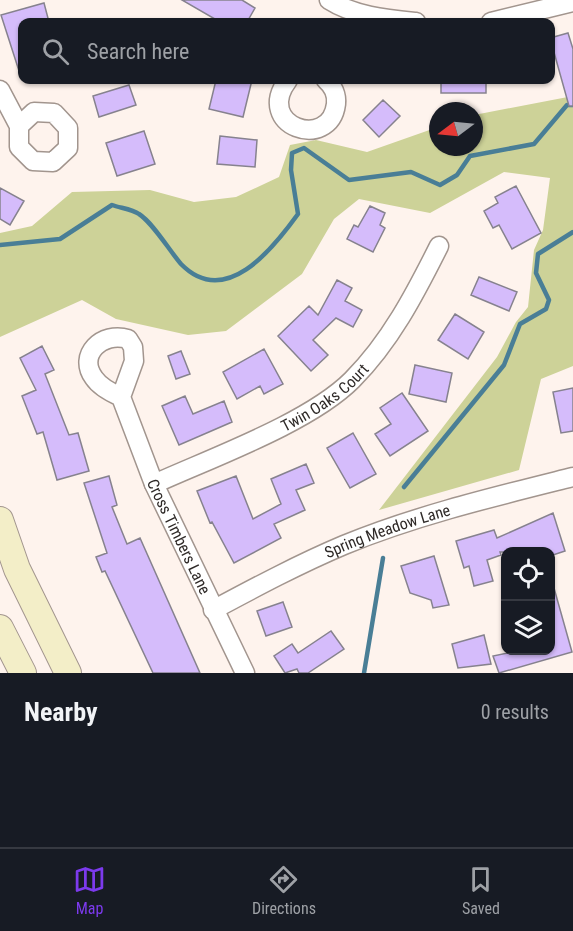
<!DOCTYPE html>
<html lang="en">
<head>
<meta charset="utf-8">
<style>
	:root { --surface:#171b24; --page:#242831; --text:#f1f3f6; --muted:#9ea1a6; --line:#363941; --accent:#7c3aed }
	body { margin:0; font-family:"Roboto Condensed",sans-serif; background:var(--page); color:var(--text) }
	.controls { position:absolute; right:18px; bottom:18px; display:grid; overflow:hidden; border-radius:12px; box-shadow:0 2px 4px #0004 }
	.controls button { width:54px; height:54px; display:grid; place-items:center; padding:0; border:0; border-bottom:2px solid var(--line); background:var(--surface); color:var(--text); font:30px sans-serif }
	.compass { position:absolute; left:429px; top:102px; width:54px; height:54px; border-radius:50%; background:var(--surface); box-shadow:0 2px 4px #0004; rotate:254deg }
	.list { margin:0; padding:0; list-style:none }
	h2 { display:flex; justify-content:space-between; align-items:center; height:78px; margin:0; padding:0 24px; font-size:26px }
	h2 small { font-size:20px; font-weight:400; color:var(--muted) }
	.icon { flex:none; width:33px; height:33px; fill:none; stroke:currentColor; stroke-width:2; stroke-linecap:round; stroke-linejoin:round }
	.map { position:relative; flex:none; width:573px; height:673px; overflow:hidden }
	.search { position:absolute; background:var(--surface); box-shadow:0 2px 4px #0004; left:18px; right:18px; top:18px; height:66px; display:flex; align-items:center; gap:15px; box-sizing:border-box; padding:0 21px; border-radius:12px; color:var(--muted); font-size:22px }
	.sheet { height:174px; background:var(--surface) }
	nav { display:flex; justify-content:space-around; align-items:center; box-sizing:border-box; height:84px; border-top:2px solid var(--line); background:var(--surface); font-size:16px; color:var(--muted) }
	nav a { display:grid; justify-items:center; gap:3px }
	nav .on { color:var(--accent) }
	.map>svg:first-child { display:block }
	.green { fill:#cdd298 }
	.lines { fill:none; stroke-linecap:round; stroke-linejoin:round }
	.stream { stroke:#497e96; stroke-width:4.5 }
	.building { fill:#d5bcfb; stroke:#86828e; stroke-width:1.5 }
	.minor-casing { stroke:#a2958e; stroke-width:21 }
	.secondary-casing { stroke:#a2958e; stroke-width:28 }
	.minor { stroke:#fff; stroke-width:18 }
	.secondary { stroke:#f3eec8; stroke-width:26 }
	.labels { text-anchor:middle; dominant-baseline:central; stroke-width:4.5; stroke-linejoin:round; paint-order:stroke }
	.street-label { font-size:16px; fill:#2e2927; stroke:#fff }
</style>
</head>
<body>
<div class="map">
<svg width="573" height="673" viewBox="0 0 573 673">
	<rect width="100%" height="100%" fill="#fef3ed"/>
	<path class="green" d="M573,96V366L541,379L519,470L379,510L497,357L516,322L528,307L534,250L543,230L550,178L504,172L430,213L359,199L334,219L302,274L226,331L188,335L116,319L82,300L0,337V233L32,226L72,192L150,190L194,202L236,197L279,177L290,145L316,140L367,152L438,127V147H474V115Z"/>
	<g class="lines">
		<path class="stream" d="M0,245L60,239L112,205C120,208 132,209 139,214C153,223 169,250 181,264C225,309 272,250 298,214L291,170L292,153L304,148L349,180L411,172L440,185L457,175L470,156L534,144L567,105H573
			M404,487L504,365L520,324L546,309L549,300L536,273L538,254L573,232
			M364,673L383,558"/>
	</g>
	<path class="building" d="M182,0H242L255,8L247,22H213L215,19Z
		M44,3L49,22H22V74H20L1,15Z
		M568,33L573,49V106H569L550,38Z
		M216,80H252L243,117L209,109Z
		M441,80H486V93H441Z
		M129,85L136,105L99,117L93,96Z
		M383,100L400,116L379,137L363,120Z
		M144,131L155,164L117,176L106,143Z
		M220,136L257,140L255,167L217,164Z
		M516,186L541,233L512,249L499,225L493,228L484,211L498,203L495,197Z
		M0,188L24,201L10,225L0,219Z
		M370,206L385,213L380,225L385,228L373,252L347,239L354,225L358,227Z
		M479,277L517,292L509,311L471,295Z
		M337,280L352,288L345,301L362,310L353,327L336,318L313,340L328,355L311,371L278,336L309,306L318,315Z
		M455,314L484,332L468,359L438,340Z
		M42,346L54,370L45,374L69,435L78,433L89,471L57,480L43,432L37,434L22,396L36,390L20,358Z
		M264,349L283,384L264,394L260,386L237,399L223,372Z
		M181,351L190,374L176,379L168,356Z
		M415,365L452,373L446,402L409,394Z
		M573,388V431L561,433L553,392Z
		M402,393L428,431L390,456L375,434L391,424L380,408Z
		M185,396L193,414L224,401L232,422L179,445L162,406Z
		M353,433L376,474L350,488L327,448Z
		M306,464L314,483L296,490L305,510L274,524L281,538L234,563L212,522L210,523L197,491L236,476L253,519L281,504L271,479Z
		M109,476L117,505L112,507L127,544L140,538L200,673H153L105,571L102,572L96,557L107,553L84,483Z
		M553,513L565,551L550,556V552H500L501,555L487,560L493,581L474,586L469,566L464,568L456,541L494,530L497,538Z
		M434,556L449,605L433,608L431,600L410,593L401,566Z
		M550,588H554L572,652L499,673L493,656L518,651H550Z
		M283,602L292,627L266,636L257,611Z
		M331,631L344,649L308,673H299L297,669L285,673L274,656L292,644L298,653Z
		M484,635L491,664L458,668L452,644Z"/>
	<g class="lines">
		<defs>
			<g id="minor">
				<path d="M329,0C354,16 386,19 416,22"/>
				<path d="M491,22L573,2"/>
				<path d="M288,80C253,126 330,152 336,104C337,95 333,86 326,80"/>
				<path d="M0,90L19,126V147L33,161L53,162L68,148V128L54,113L34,112L19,126"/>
				<path id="s1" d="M121,397C112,393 100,387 94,378C77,355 102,331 128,339L133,347L134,361L121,397L154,484L245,673"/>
				<path id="s2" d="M154,484C211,458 309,423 352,380C390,342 415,294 439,246"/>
				<path id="s3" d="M213,610C256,587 299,564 344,545C417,515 497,496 573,477"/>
			</g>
			<path id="secondary" d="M0,520L17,569L68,673
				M0,628L23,673"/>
		</defs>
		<use href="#minor" class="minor-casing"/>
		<use href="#secondary" class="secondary-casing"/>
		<use href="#minor" class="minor"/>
		<use href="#secondary" class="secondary"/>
	</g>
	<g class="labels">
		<g class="street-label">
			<text stroke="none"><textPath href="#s2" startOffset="192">Twin Oaks Court</textPath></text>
			<text stroke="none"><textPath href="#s3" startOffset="192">Spring Meadow Lane</textPath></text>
			<text stroke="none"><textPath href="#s1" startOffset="316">Cross Timbers Lane</textPath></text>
		</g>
	</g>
</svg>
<div class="controls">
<button><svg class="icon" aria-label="locate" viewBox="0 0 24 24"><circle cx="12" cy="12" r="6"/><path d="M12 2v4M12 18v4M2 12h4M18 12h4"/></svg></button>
<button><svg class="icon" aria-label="layers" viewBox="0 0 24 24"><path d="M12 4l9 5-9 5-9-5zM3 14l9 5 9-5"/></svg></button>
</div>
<svg class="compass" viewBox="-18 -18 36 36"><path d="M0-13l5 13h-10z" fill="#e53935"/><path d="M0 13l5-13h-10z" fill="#9ea1a6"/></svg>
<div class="search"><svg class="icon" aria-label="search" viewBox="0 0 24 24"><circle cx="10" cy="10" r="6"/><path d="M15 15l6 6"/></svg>Search here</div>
</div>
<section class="sheet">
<h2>Nearby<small>0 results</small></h2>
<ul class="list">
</ul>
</section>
<nav>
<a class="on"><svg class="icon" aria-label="map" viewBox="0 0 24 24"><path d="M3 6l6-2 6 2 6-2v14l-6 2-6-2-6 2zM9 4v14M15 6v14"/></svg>Map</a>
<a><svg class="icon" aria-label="directions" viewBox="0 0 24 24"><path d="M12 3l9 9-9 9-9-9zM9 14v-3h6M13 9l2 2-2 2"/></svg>Directions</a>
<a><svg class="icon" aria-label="saved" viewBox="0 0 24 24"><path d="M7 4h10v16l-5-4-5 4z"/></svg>Saved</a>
</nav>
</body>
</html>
